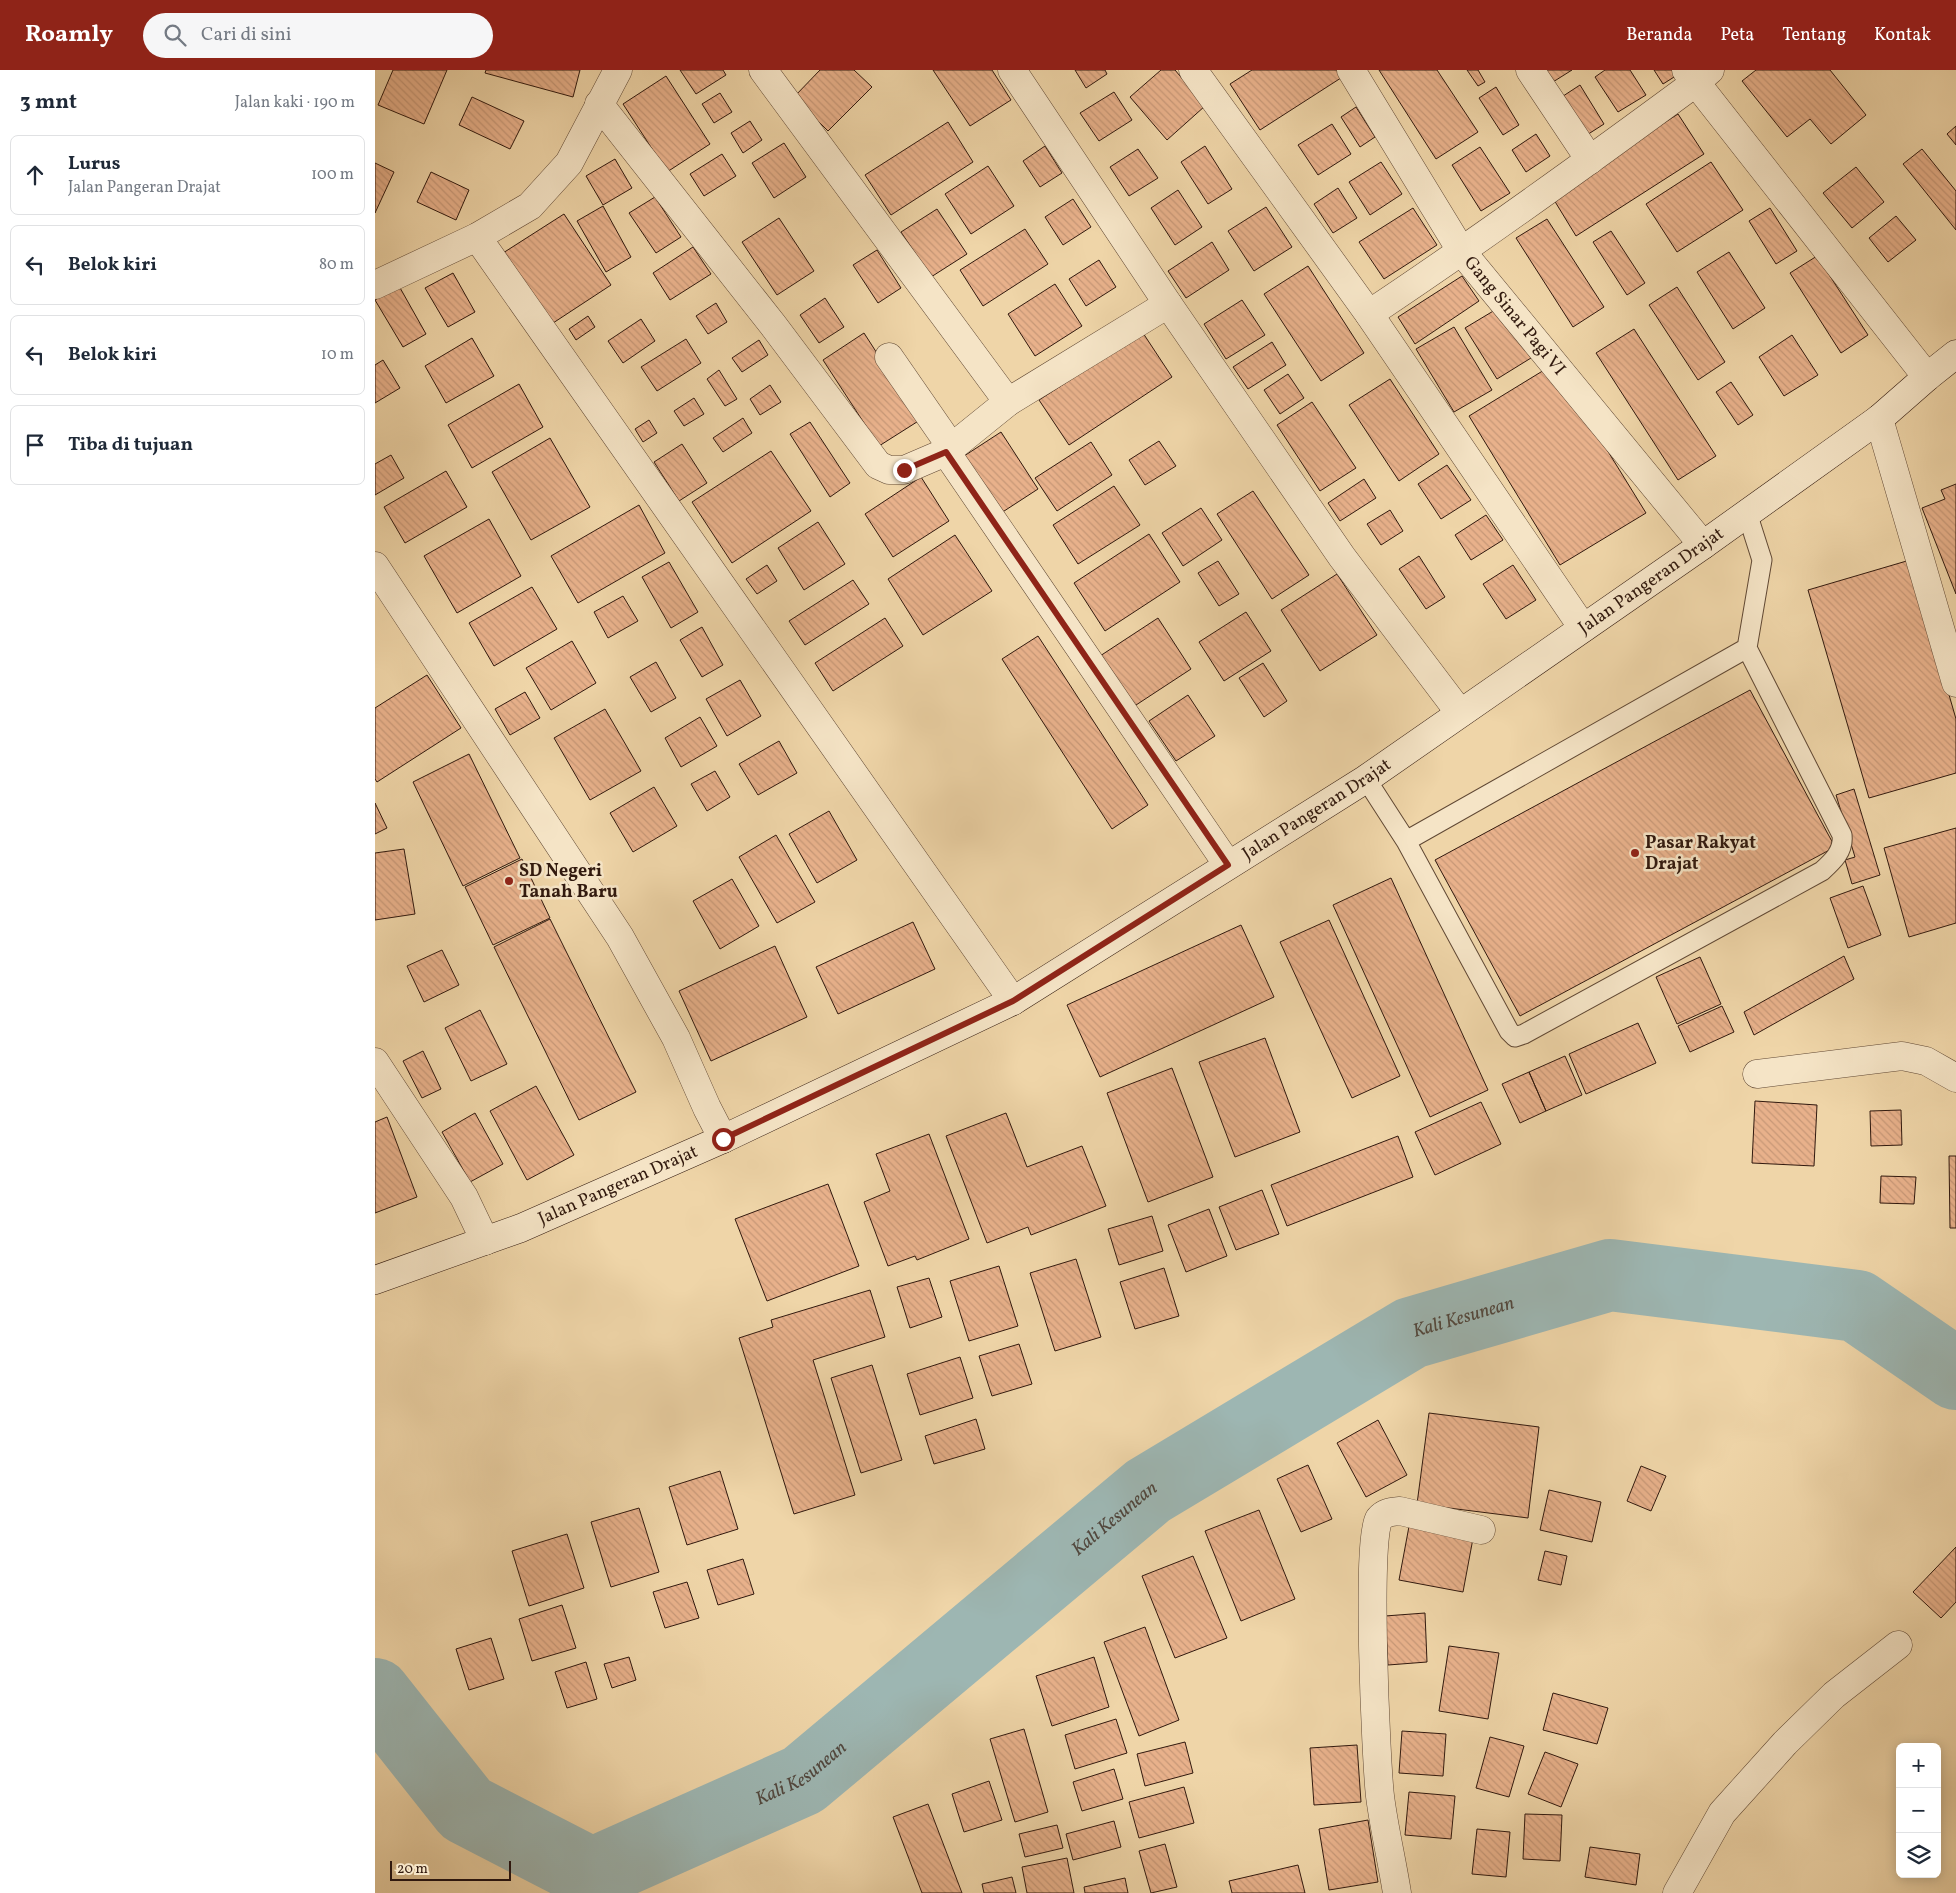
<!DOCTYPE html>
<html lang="id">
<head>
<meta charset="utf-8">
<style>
	:root { --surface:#fff; --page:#f6f6f7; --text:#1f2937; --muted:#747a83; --line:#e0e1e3; --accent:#8f2418 }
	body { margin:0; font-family:Vollkorn,serif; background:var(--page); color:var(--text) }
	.controls { position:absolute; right:15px; bottom:15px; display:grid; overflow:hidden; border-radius:8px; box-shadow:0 2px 12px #0003 }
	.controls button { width:45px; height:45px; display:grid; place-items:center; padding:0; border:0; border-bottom:1px solid var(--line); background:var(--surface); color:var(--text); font:25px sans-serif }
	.scale { position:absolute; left:15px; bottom:12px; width:121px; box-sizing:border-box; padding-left:5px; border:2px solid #31190e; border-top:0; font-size:14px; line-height:18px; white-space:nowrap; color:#31190e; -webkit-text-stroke:4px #f5e4c6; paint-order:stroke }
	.stop { position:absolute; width:15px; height:15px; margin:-11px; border:4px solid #8f2418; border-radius:50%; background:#fff }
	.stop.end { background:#8f2418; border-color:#fff; box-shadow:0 1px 5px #0008 }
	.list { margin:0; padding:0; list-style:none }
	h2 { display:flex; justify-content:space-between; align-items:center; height:65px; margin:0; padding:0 20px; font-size:21px }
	h2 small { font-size:16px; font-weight:400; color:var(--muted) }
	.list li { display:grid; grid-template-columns:32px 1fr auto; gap:15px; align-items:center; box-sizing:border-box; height:80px; margin:0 10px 10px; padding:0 10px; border:1px solid var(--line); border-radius:8px }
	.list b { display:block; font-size:19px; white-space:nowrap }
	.list p { margin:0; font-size:16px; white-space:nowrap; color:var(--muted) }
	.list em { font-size:16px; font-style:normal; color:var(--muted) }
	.icon { flex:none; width:28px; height:28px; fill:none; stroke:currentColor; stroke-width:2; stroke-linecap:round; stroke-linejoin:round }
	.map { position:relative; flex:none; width:1581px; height:1823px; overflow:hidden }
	header { display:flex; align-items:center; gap:30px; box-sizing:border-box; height:70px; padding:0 25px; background:var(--accent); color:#fff }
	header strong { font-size:24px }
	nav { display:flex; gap:28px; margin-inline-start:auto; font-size:18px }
	.search { width:350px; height:45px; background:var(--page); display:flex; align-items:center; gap:12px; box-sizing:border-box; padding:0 18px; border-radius:28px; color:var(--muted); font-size:19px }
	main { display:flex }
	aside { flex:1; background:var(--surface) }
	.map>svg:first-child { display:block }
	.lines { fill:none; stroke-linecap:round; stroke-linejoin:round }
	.river { stroke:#9db6b2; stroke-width:72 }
	.building { fill:url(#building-back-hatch); stroke:#31190e }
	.lane-casing { stroke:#604834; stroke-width:21 }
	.street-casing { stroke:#604834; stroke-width:29 }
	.secondary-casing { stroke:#31190e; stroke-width:29 }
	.lane { stroke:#f5e4c6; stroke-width:19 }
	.street { stroke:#f5e4c6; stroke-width:28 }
	.secondary { stroke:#f5e4c6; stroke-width:28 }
	.route { stroke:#8f2418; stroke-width:6 }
	.poi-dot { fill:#8f2418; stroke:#f5e4c6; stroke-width:2 }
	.labels { text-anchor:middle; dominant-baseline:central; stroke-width:5; stroke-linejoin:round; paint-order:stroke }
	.street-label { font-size:18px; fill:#31190e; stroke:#f5e4c6 }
	.poi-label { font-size:18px; font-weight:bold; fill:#31190e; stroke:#f5e4c6; text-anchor:start }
	.water-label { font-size:19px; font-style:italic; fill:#51483f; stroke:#f5e4c6 }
</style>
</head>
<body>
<header>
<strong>Roamly</strong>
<div class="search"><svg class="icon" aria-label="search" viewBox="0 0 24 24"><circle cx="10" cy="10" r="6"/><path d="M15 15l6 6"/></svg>Cari di sini</div>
<nav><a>Beranda</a><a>Peta</a><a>Tentang</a><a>Kontak</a></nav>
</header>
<main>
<aside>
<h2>3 mnt<small>Jalan kaki · 190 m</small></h2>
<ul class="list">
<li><svg class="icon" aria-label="ahead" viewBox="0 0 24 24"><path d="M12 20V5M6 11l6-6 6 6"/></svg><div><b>Lurus</b><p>Jalan Pangeran Drajat</p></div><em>100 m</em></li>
<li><svg class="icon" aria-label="left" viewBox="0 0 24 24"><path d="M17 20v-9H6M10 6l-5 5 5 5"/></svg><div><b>Belok kiri</b></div><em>80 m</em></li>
<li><svg class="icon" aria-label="left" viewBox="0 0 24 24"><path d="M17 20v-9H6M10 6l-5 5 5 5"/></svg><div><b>Belok kiri</b></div><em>10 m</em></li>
<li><svg class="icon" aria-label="arrive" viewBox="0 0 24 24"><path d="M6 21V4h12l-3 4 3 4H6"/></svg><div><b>Tiba di tujuan</b></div></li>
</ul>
</aside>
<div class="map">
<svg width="1581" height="1823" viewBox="0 0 1581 1823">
	<defs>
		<pattern id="building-back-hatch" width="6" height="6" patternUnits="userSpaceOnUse" patternTransform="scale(1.25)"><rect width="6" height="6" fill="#e8b18b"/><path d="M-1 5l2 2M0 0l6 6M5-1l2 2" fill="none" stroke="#c79877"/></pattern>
	</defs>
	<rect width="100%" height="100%" fill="#efd5a8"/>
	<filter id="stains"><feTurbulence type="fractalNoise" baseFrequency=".004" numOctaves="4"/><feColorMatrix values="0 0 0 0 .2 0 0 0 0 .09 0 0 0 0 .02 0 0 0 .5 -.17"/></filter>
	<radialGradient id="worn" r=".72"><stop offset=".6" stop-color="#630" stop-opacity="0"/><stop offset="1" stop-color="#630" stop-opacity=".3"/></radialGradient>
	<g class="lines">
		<path class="river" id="s1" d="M0,1624L91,1739L217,1804L428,1710L773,1421L1036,1263L1235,1205L1482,1236L1581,1304"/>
	</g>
	<path class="building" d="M18,0H72L49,54L3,35Z
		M111,0H205L198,27L110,3Z
		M305,0H348L351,5L321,24Z
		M445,0H479L497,17L453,61L419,27Z
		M558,0H617L636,30L595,56Z
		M700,0H730L732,4L711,18Z
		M786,0H800L830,36L792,70L755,27Z
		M877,0H965L969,6L885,60L855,14Z
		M1004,0H1062L1103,62L1061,89Z
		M1092,0H1103L1110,12L1103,16Z
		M1159,0H1197L1170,17Z
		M1230,0H1255L1271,25L1243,42L1220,7Z
		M1279,0H1306L1307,2L1288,14Z
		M1381,0H1455L1491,45L1456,74L1435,49L1412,67L1367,11Z
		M291,6L335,74L292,102L248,34Z
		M1205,15L1229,54L1204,70L1179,32Z
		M1121,17L1144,55L1128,65L1104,28Z
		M739,22L757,50L724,71L705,43Z
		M345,23L357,42L339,53L327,34Z
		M97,27L149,51L135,79L84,55Z
		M981,37L1000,67L985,77L966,47Z
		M1303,44L1329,84L1201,166L1176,125Z
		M375,51L387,70L368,83L356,63Z
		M573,52L598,92L516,145L490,105Z
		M957,54L976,84L943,105L923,75Z
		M1581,56V75L1572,64Z
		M1161,64L1175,86L1151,102L1137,80Z
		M409,73L431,107L399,128L377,93Z
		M670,76L687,103L665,117L648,91Z
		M830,76L857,119L833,134L806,92Z
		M1105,77L1135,123L1106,141L1077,95Z
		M763,79L783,108L754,126L735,97Z
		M1547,79L1581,121V160L1528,94Z
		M347,84L361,106L329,126L315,104Z
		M240,89L257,118L228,135L211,106Z
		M1006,92L1027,124L995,145L974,112Z
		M1336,92L1368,140L1302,182L1271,134Z
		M0,93L19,102L0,143Z
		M613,96L639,136L596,164L570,124Z
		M1481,97L1509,132L1477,158L1448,123Z
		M56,102L94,120L81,150L42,132Z
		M963,118L982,148L958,163L939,134Z
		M803,120L827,157L800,175L776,138Z
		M280,127L306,167L281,183L254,143Z
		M698,129L716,157L688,175L670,147Z
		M228,136L256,187L231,202L202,151Z
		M891,137L917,177L879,201L853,161Z
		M1038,138L1062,175L1009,209L984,172Z
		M1395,138L1422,181L1401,194L1374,151Z
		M562,139L592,184L556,207L526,162Z
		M189,144L236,215L175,255L128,183Z
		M1521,146L1541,170L1513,192L1494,168Z
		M404,148L439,201L402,225L367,172Z
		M1172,149L1229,237L1198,257L1141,168Z
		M650,159L673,194L608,236L585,200Z
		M1236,161L1270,213L1252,225L1218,172Z
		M837,172L854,200L811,228L793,201Z
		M318,177L336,204L295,230L278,203Z
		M502,180L526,218L503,233L478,195Z
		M1354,182L1390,238L1358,259L1322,202Z
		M1442,186L1493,265L1466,283L1415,203Z
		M724,190L741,217L711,236L694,209Z
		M933,196L989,283L946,311L889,224Z
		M78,203L100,242L73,257L50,218Z
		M1087,206L1104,231L1040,274L1023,247Z
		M680,214L707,256L660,286L633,244Z
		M24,216L51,264L28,277L0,230Z
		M1302,217L1350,292L1323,310L1274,235Z
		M450,228L469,257L444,273L425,245Z
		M867,230L890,265L851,289L829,254Z
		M341,233L352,252L333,264L321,246Z
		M1125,237L1156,288L1122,309L1090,258Z
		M213,246L220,257L201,270L194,259Z
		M266,249L280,271L248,293L233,271Z
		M1079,257L1117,320L1079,342L1041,279Z
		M1259,259L1341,386L1303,410L1221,283Z
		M489,263L545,350L504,376L448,290Z
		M768,263L797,307L694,375L664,330Z
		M1417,265L1443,305L1409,326L1384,287Z
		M97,268L119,306L71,333L50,296Z
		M311,269L326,293L282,321L266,297Z
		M384,270L393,285L367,302L357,288Z
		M897,272L911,295L873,319L858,297Z
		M8,290L25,318L0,333V295Z
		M1179,294L1271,443L1185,495L1094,346Z
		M344,300L362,329L350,336L332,309Z
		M913,304L929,328L905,344L889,320Z
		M1015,309L1064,384L1024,411L974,335Z
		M1356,312L1378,345L1363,355L1341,322Z
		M144,314L168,357L97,398L73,355Z
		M395,315L406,332L385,345L375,329Z
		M319,328L329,344L309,356L299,341Z
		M937,332L981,398L945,421L902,355Z
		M368,348L377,363L348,382L338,368Z
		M274,350L282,363L268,372L260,359Z
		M435,352L475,413L455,427L415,364Z
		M626,362L663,419L623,445L586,388Z
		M175,368L215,437L156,470L117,402Z
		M784,371L801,396L770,415L754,390Z
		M716,372L737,405L682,441L660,408Z
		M307,374L332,413L304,431L279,392Z
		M396,381L436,441L357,493L317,432Z
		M16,385L29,408L0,425V394Z
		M1072,395L1096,430L1066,449L1043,414Z
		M71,401L92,437L30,473L9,437Z
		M546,407L574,451L518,487L490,444Z
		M989,409L1001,428L965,451L953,433Z
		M1581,414V524L1547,438L1570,429L1566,420Z
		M739,416L765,455L703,494L678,455Z
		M878,421L934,505L897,529L842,444Z
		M264,435L290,483L203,533L176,486Z
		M826,438L847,470L808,496L787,463Z
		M1015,440L1028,461L1006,475L992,454Z
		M1111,445L1128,470L1096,490L1080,465Z
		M114,449L146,506L82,543L49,486Z
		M443,452L470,494L429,520L403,478Z
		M774,464L805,512L730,561L699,513Z
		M580,465L617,521L548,565L513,509Z
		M1044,486L1070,527L1051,539L1024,499Z
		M1535,490L1581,649V703L1494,728L1433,520Z
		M843,491L864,524L844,536L823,503Z
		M294,492L323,542L296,558L267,507Z
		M392,495L402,511L382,524L371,509Z
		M1138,495L1161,530L1131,549L1108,514Z
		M962,504L1002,565L945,601L906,540Z
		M478,510L494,534L430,575L414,551Z
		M157,517L182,559L119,596L94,553Z
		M248,526L263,551L233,568L219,542Z
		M871,542L896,581L849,611L824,572Z
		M510,548L528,576L458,621L440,593Z
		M783,548L816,599L758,637L725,586Z
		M327,557L348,595L327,607L305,570Z
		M663,566L773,735L737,759L627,589Z
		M197,571L221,613L176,640L151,598Z
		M281,592L301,628L276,642L255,607Z
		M888,593L912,631L889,647L864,608Z
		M52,605L86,658L2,712L0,709V638Z
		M365,610L386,646L352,666L331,629Z
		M1375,620L1460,777L1145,946L1060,790Z
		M150,622L165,648L135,665L120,639Z
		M813,625L840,666L801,691L774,651Z
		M230,639L266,701L215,730L179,668Z
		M325,647L342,676L306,697L290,668Z
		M404,671L422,703L383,725L364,694Z
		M94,684L145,788L88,816L38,712Z
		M340,701L355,727L332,741L316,714Z
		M279,717L302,756L258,782L235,743Z
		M1479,719L1505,805L1477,814L1470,790L1480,787L1461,725Z
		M0,733L12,758L0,764Z
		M454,741L482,790L442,813L414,764Z
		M1581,758V853L1534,867L1509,778Z
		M401,765L440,832L402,853L364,787Z
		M29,779L40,844L0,850V783Z
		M147,789L175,848L118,875L90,817Z
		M1016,808L1113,1020L1055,1047L958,835Z
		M357,809L384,856L345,879L318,831Z
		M1488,816L1506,865L1473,878L1455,828Z
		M175,849L261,1022L204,1050L119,877Z
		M954,850L1025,1006L977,1028L905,872Z
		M538,852L560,899L463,944L441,897Z
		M866,855L899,927L725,1007L692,935Z
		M400,876L432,947L336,991L304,921Z
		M67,880L84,915L49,932L32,896Z
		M1469,886L1479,909L1379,965L1369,942Z
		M1325,887L1346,934L1302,954L1281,907Z
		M1347,936L1359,962L1315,982L1303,956Z
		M105,940L132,994L96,1011L70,958Z
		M1263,953L1281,993L1211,1024L1194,984Z
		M890,968L925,1062L860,1087L824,992Z
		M48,981L66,1019L47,1028L28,991Z
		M1190,986L1207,1025L1171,1041L1154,1002Z
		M797,998L838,1107L773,1132L732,1023Z
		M1154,1002L1171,1041L1145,1053L1127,1014Z
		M161,1016L199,1085L152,1110L115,1041Z
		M1380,1031L1442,1035L1439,1096L1377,1093Z
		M1106,1032L1126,1074L1060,1105L1040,1062Z
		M1526,1040L1527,1075L1496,1076L1495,1041Z
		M100,1043L128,1094L95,1112L67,1062Z
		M631,1043L652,1097L707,1076L731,1136L656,1165L653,1157L612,1173L571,1066Z
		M12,1047L42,1127L0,1143V1052Z
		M554,1064L594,1169L542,1190L540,1186L513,1196L489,1132L515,1121L501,1084Z
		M1023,1066L1038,1107L912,1156L896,1115Z
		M1574,1086H1581V1158H1575Z
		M1506,1106L1541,1107L1539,1134L1505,1133Z
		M453,1114L484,1196L392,1231L360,1149Z
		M887,1120L904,1164L861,1180L844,1137Z
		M834,1139L852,1186L811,1202L793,1155Z
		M777,1146L788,1181L744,1195L733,1159Z
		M701,1189L726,1267L680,1281L655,1203Z
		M624,1196L643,1256L594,1271L575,1211Z
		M789,1198L804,1246L760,1259L745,1212Z
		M554,1208L567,1247L535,1258L522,1217Z
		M495,1220L510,1267L438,1290L480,1425L419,1444L364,1268L398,1257L396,1250Z
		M644,1274L657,1314L617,1326L604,1286Z
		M585,1287L598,1328L545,1345L532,1304Z
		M497,1295L527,1390L486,1403L456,1308Z
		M1054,1343L1164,1357L1153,1448L1042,1434Z
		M601,1349L610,1379L559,1394L550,1366Z
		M1003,1350L1032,1405L991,1427L962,1373Z
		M933,1395L957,1449L926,1462L902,1409Z
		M1266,1396L1291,1406L1276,1441L1252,1431Z
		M345,1401L363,1459L312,1475L294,1417Z
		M1174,1420L1226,1432L1217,1472L1165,1460Z
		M264,1438L284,1502L236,1517L216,1452Z
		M884,1440L920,1529L866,1551L830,1461Z
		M1035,1451L1099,1463L1088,1522L1024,1510Z
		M192,1464L209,1518L154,1536L137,1481Z
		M1581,1477V1532L1566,1548L1538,1522Z
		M1170,1481L1192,1486L1186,1515L1163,1510Z
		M818,1486L852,1568L800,1588L767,1506Z
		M368,1489L379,1524L343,1535L332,1500Z
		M312,1512L324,1548L290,1558L278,1522Z
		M187,1535L201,1578L157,1591L144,1549Z
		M1050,1543L1052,1592L1013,1595L1010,1546Z
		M770,1557L804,1650L764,1666L729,1572Z
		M116,1568L129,1609L94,1620L81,1579Z
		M1074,1576L1124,1583L1113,1649L1064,1641Z
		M254,1587L261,1610L237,1618L229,1594Z
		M719,1587L734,1637L677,1656L661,1606Z
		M211,1592L222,1629L192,1638L180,1602Z
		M1178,1623L1233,1638L1222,1674L1168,1660Z
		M741,1649L752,1683L700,1699L690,1665Z
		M649,1659L673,1742L640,1752L615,1669Z
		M1027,1661L1071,1664L1068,1706L1024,1703Z
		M1115,1667L1149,1676L1134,1727L1101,1718Z
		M810,1672L818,1703L770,1716L762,1684Z
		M982,1675L986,1732L939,1735L935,1678Z
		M1170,1682L1203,1694L1186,1737L1153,1724Z
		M739,1699L748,1729L707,1741L698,1712Z
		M614,1711L627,1750L589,1762L577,1724Z
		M809,1717L819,1753L764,1768L754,1732Z
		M1034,1722L1080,1726L1076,1769L1030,1765Z
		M553,1734L587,1823H547L518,1747Z
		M1150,1744L1187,1745L1185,1791L1148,1789Z
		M993,1750L1003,1812L954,1820L944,1759Z
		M739,1751L746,1777L698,1790L691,1764Z
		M682,1755L688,1778L650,1787L644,1764Z
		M1102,1759L1135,1762L1131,1807L1097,1804Z
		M790,1774L802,1817L776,1823L764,1781Z
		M1215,1777L1265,1784L1261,1815L1210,1807Z
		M692,1788L699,1823H652L647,1797Z
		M923,1795L930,1823H857L854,1811Z
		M637,1807L641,1823H609L607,1814Z
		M750,1808L753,1823H710L709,1817Z"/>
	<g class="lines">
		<defs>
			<path id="lane" d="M991,709L1031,771L1134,961L1140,967L1149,964L1447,801C1458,791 1469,781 1467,765L1372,578L1387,490L1372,443
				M1031,771L1372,578"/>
			<g id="street">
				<path d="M388,0L633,332"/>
				<path d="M637,0L793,234L967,487L1085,643"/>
				<path d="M818,0L994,244L1208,558"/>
				<path id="s2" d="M976,0L1087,182L1328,475"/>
				<path d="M1155,0L1215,90"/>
				<path d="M1311,0L1552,307"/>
				<path d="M224,34L398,255L503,395L514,400H529L571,382L633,332L793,234"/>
				<path d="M102,167L638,931"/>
				<path d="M0,215L102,167L155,136L194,93L243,0"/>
				<path d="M994,244C1105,170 1213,92 1320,13L1335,0"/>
				<path d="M514,287L577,378"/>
				<path d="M1504,349L1581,613"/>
				<path d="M571,382L853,795"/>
				<path d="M0,496L245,867L301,968L332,1038L348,1069"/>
				<path d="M0,992L89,1127L110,1171"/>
				<path d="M1382,1004L1527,986L1551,991L1581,1008"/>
				<path d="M1022,1823C1017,1791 1009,1758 1005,1726C1001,1691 991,1467 1004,1449C1010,1442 1016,1442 1025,1441L1106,1460"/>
				<path d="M1302,1823L1347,1743L1410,1673L1459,1625L1523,1575"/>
			</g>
			<g id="secondary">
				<path id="s3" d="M0,1210L146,1158L348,1069L638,931L991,709L1328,475L1504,349L1552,307L1581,284"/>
			</g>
		</defs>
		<use href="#lane" class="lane-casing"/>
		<use href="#street" class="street-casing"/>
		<use href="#secondary" class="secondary-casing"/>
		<use href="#lane" class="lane"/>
		<use href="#street" class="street"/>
		<use href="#secondary" class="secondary"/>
	</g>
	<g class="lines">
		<path class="route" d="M348,1069L638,931L853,795L571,382L529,400"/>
	</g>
	<g class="poi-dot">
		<circle cx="1260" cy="783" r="5"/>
		<circle cx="134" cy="811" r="5"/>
	</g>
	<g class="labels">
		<g class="street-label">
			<text stroke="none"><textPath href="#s2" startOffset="296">Gang Sinar Pagi VI</textPath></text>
			<text stroke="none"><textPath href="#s3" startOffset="1461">Jalan Pangeran Drajat</textPath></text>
			<text stroke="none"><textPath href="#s3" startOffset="1056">Jalan Pangeran Drajat</textPath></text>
			<text stroke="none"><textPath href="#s3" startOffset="261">Jalan Pangeran Drajat</textPath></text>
		</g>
		<g class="poi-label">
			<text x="1270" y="773">Pasar Rakyat<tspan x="1270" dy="21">Drajat</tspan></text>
			<text x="144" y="801">SD Negeri<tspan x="144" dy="21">Tanah Baru</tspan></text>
		</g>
		<g class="water-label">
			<text stroke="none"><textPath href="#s1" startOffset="1331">Kali Kesunean</textPath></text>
			<text stroke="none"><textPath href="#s1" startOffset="926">Kali Kesunean</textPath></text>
			<text stroke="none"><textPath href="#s1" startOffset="521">Kali Kesunean</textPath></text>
		</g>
	</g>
	<rect width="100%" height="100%" filter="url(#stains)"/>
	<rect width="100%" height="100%" fill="url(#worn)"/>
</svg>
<div class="controls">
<button>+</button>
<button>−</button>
<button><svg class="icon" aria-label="layers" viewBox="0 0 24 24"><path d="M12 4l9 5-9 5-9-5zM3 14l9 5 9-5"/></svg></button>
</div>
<div class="scale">20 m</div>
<div class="stop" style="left:348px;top:1069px"></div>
<div class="stop end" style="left:529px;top:400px"></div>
</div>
</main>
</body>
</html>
